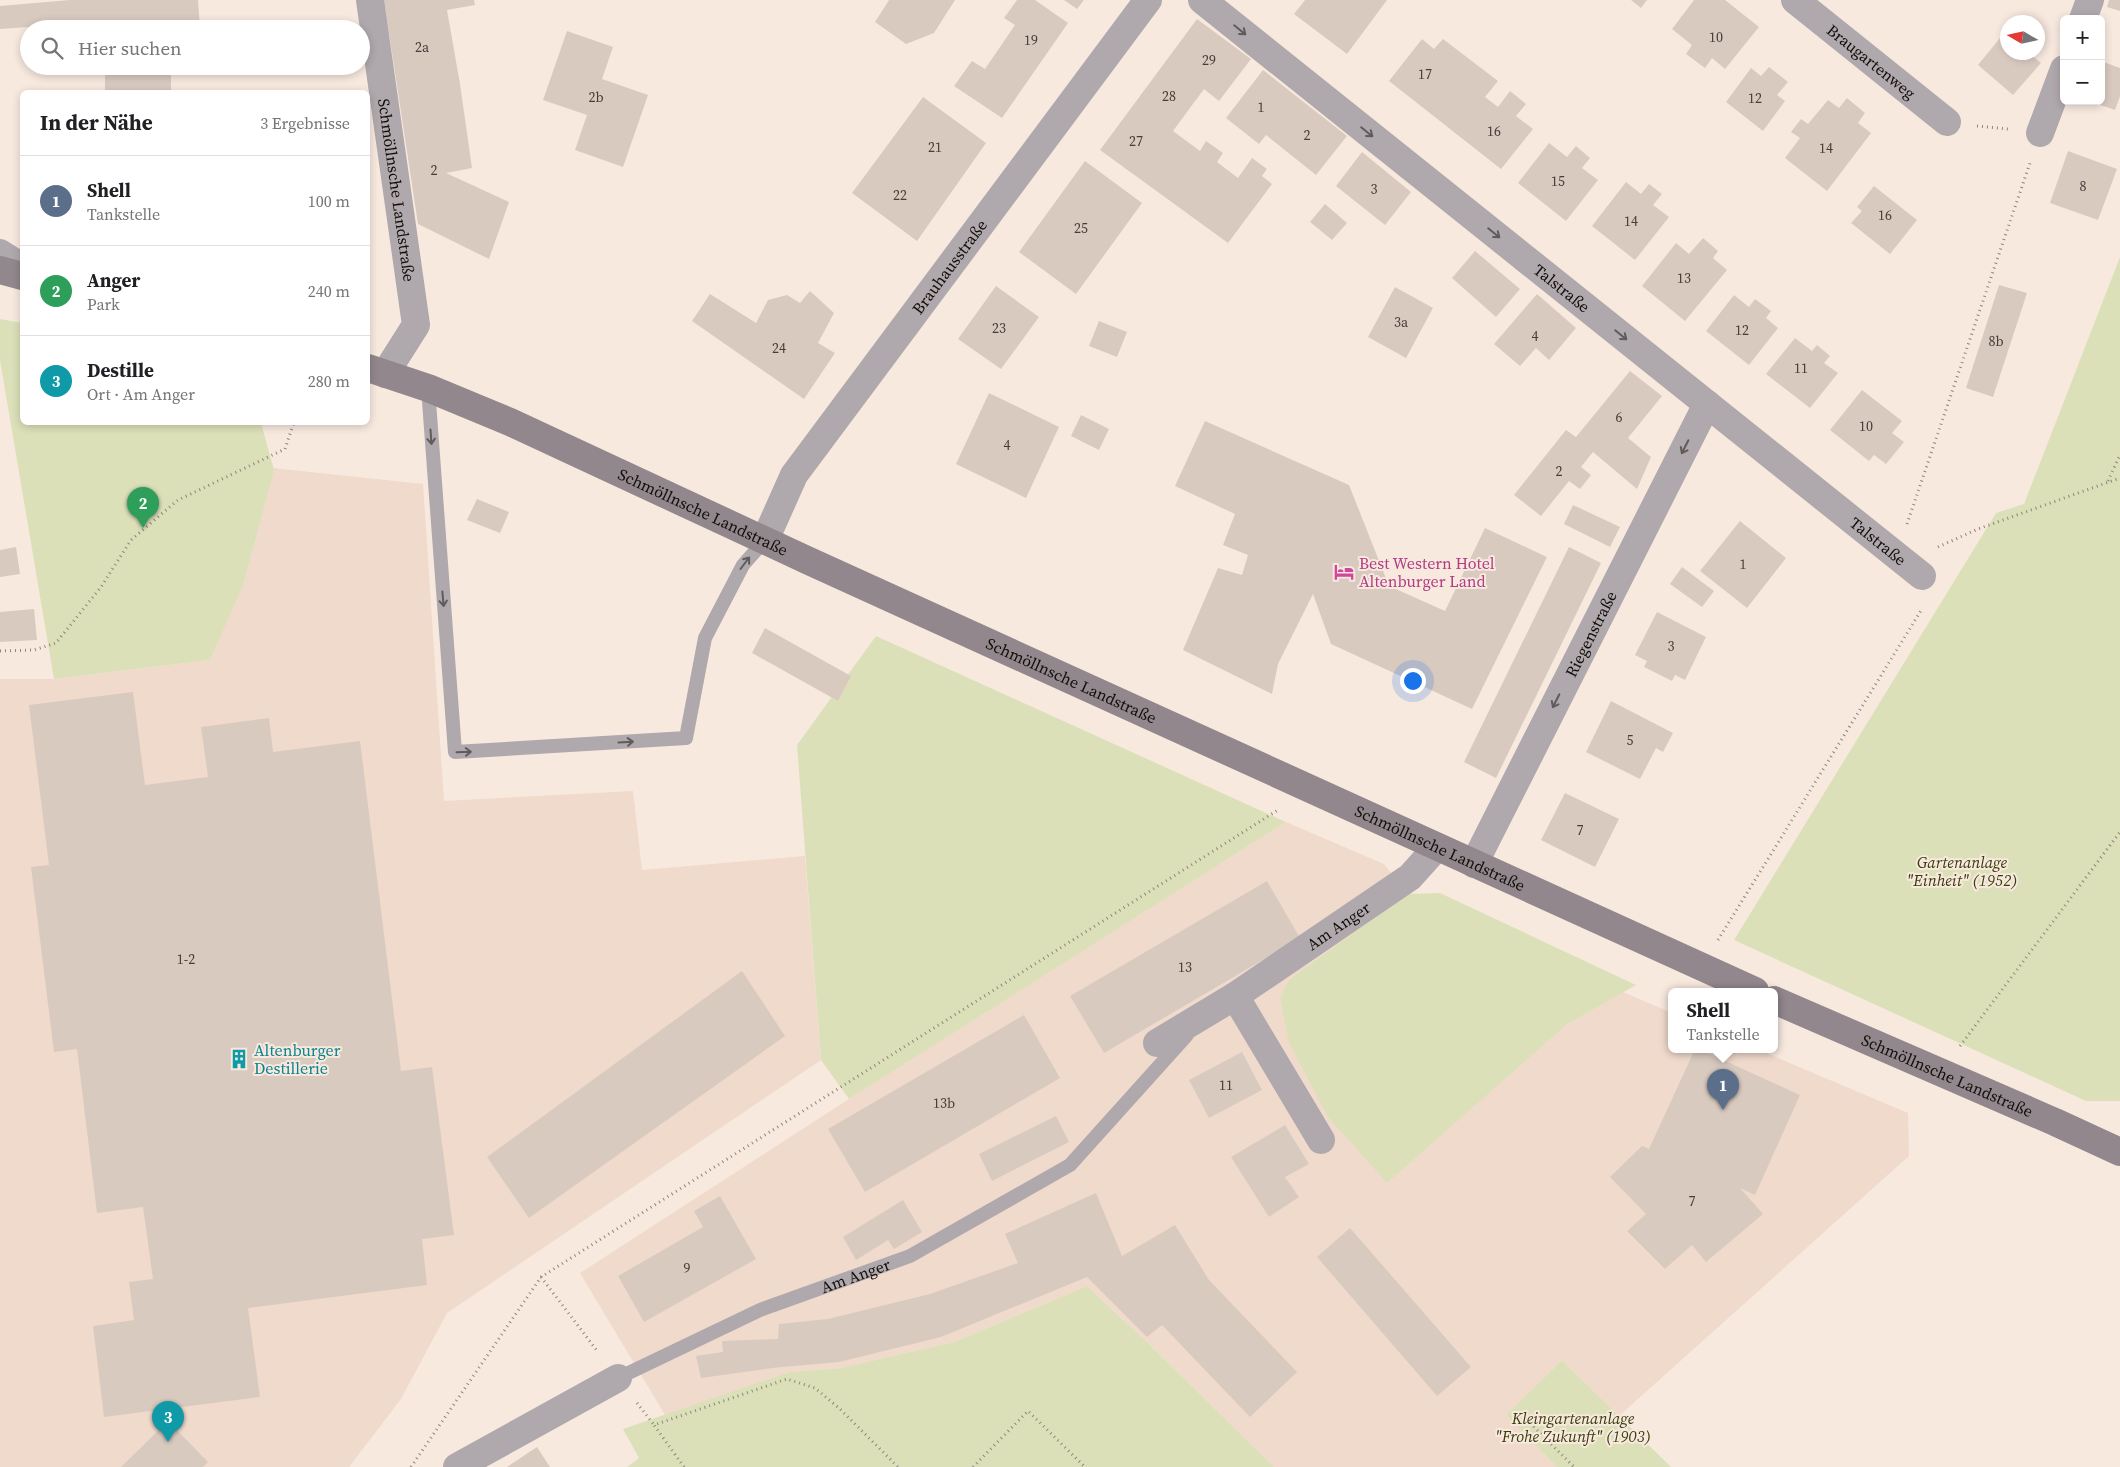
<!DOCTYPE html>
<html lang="de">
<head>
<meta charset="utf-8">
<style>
	:root { --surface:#fff; --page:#f6f6f6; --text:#202124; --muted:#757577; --line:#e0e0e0; --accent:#db2777 }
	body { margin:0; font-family:"Source Serif 4",serif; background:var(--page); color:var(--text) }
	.controls { position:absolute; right:15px; top:15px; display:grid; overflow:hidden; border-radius:8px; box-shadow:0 2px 8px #0003 }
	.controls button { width:45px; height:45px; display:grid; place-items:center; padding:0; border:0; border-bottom:1px solid var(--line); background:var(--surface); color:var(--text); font:25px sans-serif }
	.compass { position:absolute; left:2000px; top:15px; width:45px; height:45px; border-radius:50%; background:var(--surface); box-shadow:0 2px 8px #0003; rotate:279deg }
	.you { position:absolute; left:1412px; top:680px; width:18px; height:18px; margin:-12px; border:4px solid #fff; border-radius:50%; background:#1a73e8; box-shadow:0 0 0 8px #1a73e833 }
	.badge { display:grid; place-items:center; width:32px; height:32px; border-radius:50%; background:var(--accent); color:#fff; font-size:16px; font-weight:700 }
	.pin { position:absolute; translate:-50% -41px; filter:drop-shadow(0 1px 2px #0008) }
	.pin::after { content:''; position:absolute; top:26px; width:18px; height:15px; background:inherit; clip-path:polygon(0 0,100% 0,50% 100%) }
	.popup { position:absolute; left:1668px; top:988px; width:110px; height:65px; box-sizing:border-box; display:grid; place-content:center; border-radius:8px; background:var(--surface); filter:drop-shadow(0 1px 4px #0005); font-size:16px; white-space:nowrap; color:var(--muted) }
	.popup b { font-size:19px; color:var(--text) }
	.popup::after { content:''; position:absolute; left:50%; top:100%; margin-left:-10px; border:10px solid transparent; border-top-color:var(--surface) }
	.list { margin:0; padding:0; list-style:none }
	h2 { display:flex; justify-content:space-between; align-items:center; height:65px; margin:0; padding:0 20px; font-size:21px }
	h2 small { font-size:16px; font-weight:400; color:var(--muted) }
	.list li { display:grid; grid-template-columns:32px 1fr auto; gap:15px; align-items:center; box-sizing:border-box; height:90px; padding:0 20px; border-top:1px solid var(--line) }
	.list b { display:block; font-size:19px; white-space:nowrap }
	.list p { margin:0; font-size:16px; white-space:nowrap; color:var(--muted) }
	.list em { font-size:16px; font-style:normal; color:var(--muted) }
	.icon { flex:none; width:28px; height:28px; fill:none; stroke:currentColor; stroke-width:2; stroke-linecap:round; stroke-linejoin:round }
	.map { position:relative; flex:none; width:2120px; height:1467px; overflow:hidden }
	.search { position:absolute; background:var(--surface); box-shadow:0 2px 8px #0003; left:20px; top:20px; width:350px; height:55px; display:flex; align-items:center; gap:12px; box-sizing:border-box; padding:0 18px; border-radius:28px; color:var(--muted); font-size:19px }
	.panel { position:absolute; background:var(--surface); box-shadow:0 2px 8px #0003; left:20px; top:90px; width:350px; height:335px; border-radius:8px }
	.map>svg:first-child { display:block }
	.built { fill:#f0dacc }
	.green { fill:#dce0b9 }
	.building { fill:#d9cac0 }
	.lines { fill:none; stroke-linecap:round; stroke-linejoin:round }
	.path { stroke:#8f857e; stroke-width:3; stroke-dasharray:1 4; stroke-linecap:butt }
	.service { stroke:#afa8ac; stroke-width:14 }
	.minor { stroke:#afa8ac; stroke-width:28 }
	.tertiary { stroke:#afa8ac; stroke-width:28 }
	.secondary { stroke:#91878c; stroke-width:28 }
	.oneway { stroke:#605b5b }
	.labels { text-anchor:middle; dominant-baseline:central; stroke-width:4; stroke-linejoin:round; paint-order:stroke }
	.number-label { font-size:14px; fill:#443d38 }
	.street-label { font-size:16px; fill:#120e0a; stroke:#f8e9df }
	.hotel-label { font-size:16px; fill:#b23c85; stroke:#f8e9df; text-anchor:start }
	.park-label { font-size:16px; font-style:italic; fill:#393b09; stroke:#f8e9df }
	.culture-label { font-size:16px; fill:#0d838f; stroke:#f8e9df; text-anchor:start }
</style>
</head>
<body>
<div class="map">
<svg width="2120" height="1467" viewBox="0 0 2120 1467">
	<rect width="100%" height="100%" fill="#f8e9df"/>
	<path class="built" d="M273,468L423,484L444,801L633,791L642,870L805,856L821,1060L447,1313L401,1399L349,1467H0V679H54L210,660Z
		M1286,822L1384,864L1407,894L1566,1025L1623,992L1672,1013V1049H1757L1908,1113L1909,1156L1619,1416L1562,1360L1506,1415L1557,1467H1274L1151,1346L1087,1286L954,1342L840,1368L789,1372L665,1415L580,1273L990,1008Z"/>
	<path class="green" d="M2120,257V1101H2086L1734,940L1996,513L2024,504Z
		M0,319L22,323V422L261,423L274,470L243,585L210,660L54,679L0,360Z
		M876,636L1286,822L849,1099L821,1060L797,745Z
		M1440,893L1636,985L1566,1025L1387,1183L1328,1117L1289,1043L1280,998L1289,980L1407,894Z
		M1087,1286L1151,1346L1274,1467H627L639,1458L623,1429L789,1372L840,1368L954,1342Z
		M1562,1360L1671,1467H1557L1506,1415Z"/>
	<path class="building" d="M70,0H198L200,28L71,29V24L0,29V6Z
		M384,0H474L475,5L447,10L460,84L472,168L446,173L509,202L489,259L418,224Z
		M889,0H955L934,33L906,44L875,22Z
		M1017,0H1035L1068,23L1002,118L954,86L972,61L985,69L1015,25L1004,18Z
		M1064,0H1084L1077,9Z
		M1305,0H1387L1347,54L1294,14Z
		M1631,0H1647L1641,8Z
		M1694,0H1725L1759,27L1725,69L1712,58L1705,68L1686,54L1692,45L1672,29Z
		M2109,0H2120V11L2107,7Z
		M1197,19L1251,59L1219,101L1204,89L1173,131L1200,151L1206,141L1223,153L1217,162L1238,178L1252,158L1267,169L1262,176L1272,184L1228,243L1100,150Z
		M567,31L613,47L602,79L648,95L623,167L575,150L587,115L543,100Z
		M2005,32L2008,34V52H2028L2041,63L2013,95L1978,65Z
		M1422,39L1434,49L1443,39L1498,81L1485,97L1498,107L1510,91L1526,104L1516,116L1533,129L1501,169L1389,81Z
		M2101,61L2120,68V96L2115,110L2092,102L2101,101Z
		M1769,67L1788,82L1777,95L1785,101L1763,131L1726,102L1751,68L1761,76Z
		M1263,70L1347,136L1316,175L1266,135L1259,144L1226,118Z
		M171,72V92H105V73Z
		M923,97L986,143L917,241L852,193Z
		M1847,98L1865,113L1858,123L1871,133L1827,191L1785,158L1800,138L1791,132L1801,119L1808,124L1828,100L1839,108Z
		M1549,143L1567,157L1576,146L1590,158L1582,168L1598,180L1566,221L1518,183Z
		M2068,151L2117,169L2098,220L2050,203Z
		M1362,152L1411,192L1385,225L1336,186Z
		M1085,161L1142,203L1076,294L1019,252Z
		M1626,182L1641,194L1649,184L1662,194L1653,205L1669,217L1635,260L1592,226Z
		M1874,186L1917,220L1890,254L1851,223L1862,211L1857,207Z
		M1325,204L1347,223L1332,240L1310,222Z
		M1703,238L1718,251L1713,258L1727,270L1685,321L1642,286L1676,243L1689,254Z
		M1475,251L1520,289L1496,317L1452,278Z
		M1999,285L2027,293L1993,397L1966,388Z
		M996,286L1039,317L1001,369L958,339Z
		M1395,287L1433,308L1406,358L1368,337Z
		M810,291L834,313L818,343L835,353L804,399L692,321L710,294L756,323L768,300L787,295L800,303Z
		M1537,294L1576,328L1549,360L1536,348L1520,366L1494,344Z
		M1734,295L1749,307L1755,299L1771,311L1766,318L1778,328L1749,365L1706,331Z
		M1099,321L1127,332L1117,357L1089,346Z
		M1795,338L1812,351L1817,345L1830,356L1824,363L1838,373L1810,408L1766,374Z
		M1630,371L1662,396L1628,438L1651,457L1637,489L1593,452L1581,467L1591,475L1580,489L1569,481L1541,516L1514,495L1566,430L1576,437Z
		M1862,390L1902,421L1892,433L1904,442L1886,464L1874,455L1869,461L1830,430Z
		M989,393L1059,427L1026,498L956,464Z
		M1081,415L1109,429L1099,450L1071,436Z
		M1205,421L1349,485L1389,586L1445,611L1485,528L1547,557L1472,709L1331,644L1313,594L1278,664L1272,694L1183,650L1218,568L1242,575L1248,555L1223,545L1235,514L1175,486Z
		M477,499L509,512L500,533L467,520Z
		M1573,505L1620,527L1610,547L1564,524Z
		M1740,521L1786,558L1747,608L1700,571Z
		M16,547L20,574L0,577V550Z
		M1569,547L1601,563L1496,778L1464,762Z
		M1682,567L1714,591L1702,607L1670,584Z
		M34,609L37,640L0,642V612Z
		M1657,612L1706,637L1685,680L1675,675L1672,681L1644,667L1647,661L1635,655Z
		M765,628L851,676L838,701L752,653Z
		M133,692L145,785L208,777L201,727L269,718L273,752L360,741L401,1071L432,1067L454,1235L422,1239L427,1285L248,1308L260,1397L104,1417L93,1326L134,1320L129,1282L153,1279L143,1207L97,1213L77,1049L54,1052L31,867L49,865L29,705Z
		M1611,701L1673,733L1663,752L1656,748L1640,779L1586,752Z
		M1565,793L1619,819L1595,867L1541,840Z
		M1267,881L1300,938L1104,1053L1070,996Z
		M742,971L785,1036L529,1218L487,1157Z
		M1024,1015L1060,1078L865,1192L828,1129Z
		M1695,1049H1699L1800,1095L1755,1195L1740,1188L1763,1214L1706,1262L1692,1245L1665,1269L1627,1231L1646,1214L1610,1177L1642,1146L1649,1149Z
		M1242,1052L1262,1090L1209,1118L1189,1080Z
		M1056,1116L1069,1142L992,1181L979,1154Z
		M1285,1125L1309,1164L1285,1177L1299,1197L1269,1217L1231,1157Z
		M1096,1193L1122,1256L1175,1225L1209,1280L1297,1372L1250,1417L1162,1325L1147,1337L1087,1277L941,1337L839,1362L772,1368L701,1378L696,1356L723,1352L722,1341L778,1339L779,1324L828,1319L930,1294L1018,1263L1005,1234Z
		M720,1196L756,1259L644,1322L618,1276L703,1227L694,1211Z
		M903,1200L922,1232L894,1249L888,1240L856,1260L843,1237Z
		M1350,1228L1471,1367L1437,1396L1317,1257Z
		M168,1421L208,1462L203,1467H121Z
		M537,1447L550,1467H507Z"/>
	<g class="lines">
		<path class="path" d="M1977,126L2008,129
			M2108,481L2120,455
			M1907,524L2030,163
			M1938,547L1978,529L2120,478
			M0,651L34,650L56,643L101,587L131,540L178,500L285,449L294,422
			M1718,940L1922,609
			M1960,1046L2120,832
			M541,1277L598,1352
			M637,1403L654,1425
			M1530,1423L1574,1467
			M411,1467L541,1277L1278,810
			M684,1467L654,1425L787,1379L815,1388L840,1409L898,1467
			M973,1467L1028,1411L1085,1467"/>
		<g class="service">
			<path d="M428,388L455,752L686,738L705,638L743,565L765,540"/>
			<path id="s1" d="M618,1378L760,1310L910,1256L1070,1165L1187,1035"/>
		</g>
		<g class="minor">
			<path id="s2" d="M370,0L416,325L385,374"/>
			<path id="s3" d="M1202,0L1922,576"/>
			<path id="s4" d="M1795,0L1947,122"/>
			<path d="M2083,19L2090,0"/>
			<path d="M2040,133L2064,69"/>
			<path id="s5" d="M765,540L794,475L1148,0"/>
			<path id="s6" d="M1474,864L1707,404"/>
			<path d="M1235,996L1321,1140"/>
			<path id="s7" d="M1157,1043L1235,996L1410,877L1437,847"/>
			<path d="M457,1467L618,1378"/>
		</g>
		<path class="tertiary" d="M0,253L22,267"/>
		<g class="secondary">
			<path d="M0,270L22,276"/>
			<path id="s8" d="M368,368L428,388L510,422L809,561L1755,991"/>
			<path id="s9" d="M1774,1000L2055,1122L2120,1152"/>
		</g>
	</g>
	<defs><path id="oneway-shaft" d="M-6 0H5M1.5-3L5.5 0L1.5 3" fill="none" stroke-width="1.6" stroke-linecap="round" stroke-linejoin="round" transform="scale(1.25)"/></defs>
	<g class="oneway">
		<use href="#oneway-shaft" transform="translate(1240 30) rotate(39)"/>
		<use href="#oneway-shaft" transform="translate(1367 132) rotate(39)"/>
		<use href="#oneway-shaft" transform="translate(1494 233) rotate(39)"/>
		<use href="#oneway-shaft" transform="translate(1621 335) rotate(39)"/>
		<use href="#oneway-shaft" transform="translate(431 437) rotate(86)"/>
		<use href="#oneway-shaft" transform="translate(1685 447) rotate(117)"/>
		<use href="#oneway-shaft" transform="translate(745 563) rotate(-53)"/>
		<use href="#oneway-shaft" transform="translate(443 599) rotate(85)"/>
		<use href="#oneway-shaft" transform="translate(1556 701) rotate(117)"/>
		<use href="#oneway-shaft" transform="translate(626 742) rotate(-3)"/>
		<use href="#oneway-shaft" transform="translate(464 752) rotate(-2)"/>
	</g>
	<defs>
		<symbol id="hotel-bare" viewBox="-9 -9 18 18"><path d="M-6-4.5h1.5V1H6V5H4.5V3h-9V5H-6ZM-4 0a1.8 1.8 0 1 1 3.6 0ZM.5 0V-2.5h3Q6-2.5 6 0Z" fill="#d1479c" stroke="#f8e9df" stroke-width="2.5" paint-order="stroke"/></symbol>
		<symbol id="building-bare" viewBox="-9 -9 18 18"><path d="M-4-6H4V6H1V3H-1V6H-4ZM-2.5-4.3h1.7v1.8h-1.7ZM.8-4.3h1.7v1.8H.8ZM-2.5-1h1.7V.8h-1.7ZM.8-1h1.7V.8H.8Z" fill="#0f9aa8" stroke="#f8e9df" stroke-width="2.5" paint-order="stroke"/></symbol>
	</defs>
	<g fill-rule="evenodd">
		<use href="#hotel-bare" x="1330" y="558" width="28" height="28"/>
		<use href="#building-bare" x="225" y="1045" width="28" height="28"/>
	</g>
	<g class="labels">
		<g class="number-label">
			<text x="1716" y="37">10</text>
			<text x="1031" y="40">19</text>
			<text x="422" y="47">2a</text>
			<text x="1209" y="60">29</text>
			<text x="1425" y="74">17</text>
			<text x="1169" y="96">28</text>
			<text x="596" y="97">2b</text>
			<text x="1755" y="98">12</text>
			<text x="1261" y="107">1</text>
			<text x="1494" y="131">16</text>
			<text x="1307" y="135">2</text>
			<text x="1136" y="141">27</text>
			<text x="935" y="147">21</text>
			<text x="1826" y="148">14</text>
			<text x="434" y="170">2</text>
			<text x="1558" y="181">15</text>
			<text x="2083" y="186">8</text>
			<text x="1374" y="189">3</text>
			<text x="900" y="195">22</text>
			<text x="1885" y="215">16</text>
			<text x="1631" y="221">14</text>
			<text x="1081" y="228">25</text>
			<text x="1684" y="278">13</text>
			<text x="1401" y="322">3a</text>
			<text x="999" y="328">23</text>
			<text x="1742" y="330">12</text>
			<text x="1535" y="336">4</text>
			<text x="1996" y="341">8b</text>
			<text x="779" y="348">24</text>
			<text x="1801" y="368">11</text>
			<text x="1619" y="417">6</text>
			<text x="1866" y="426">10</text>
			<text x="1007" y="445">4</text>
			<text x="1559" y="471">2</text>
			<text x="1743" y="564">1</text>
			<text x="1671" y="646">3</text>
			<text x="1630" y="740">5</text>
			<text x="1580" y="830">7</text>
			<text x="186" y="959">1-2</text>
			<text x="1185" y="967">13</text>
			<text x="1226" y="1085">11</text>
			<text x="944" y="1103">13b</text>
			<text x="1692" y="1201">7</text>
			<text x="687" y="1268">9</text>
		</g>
		<g class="street-label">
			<text stroke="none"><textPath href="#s4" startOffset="98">Braugartenweg</textPath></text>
			<text stroke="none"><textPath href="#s2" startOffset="192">Schmöllnsche Landstraße</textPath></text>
			<text stroke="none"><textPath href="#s5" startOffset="331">Brauhausstraße</textPath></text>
			<text stroke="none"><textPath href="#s3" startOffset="461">Talstraße</textPath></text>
			<text stroke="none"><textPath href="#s8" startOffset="365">Schmöllnsche Landstraße</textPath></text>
			<text stroke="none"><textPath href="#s3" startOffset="866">Talstraße</textPath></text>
			<text stroke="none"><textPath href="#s6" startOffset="258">Riegenstraße</textPath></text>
			<text stroke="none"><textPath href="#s8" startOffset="770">Schmöllnsche Landstraße</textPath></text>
			<text stroke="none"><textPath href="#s8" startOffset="1175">Schmöllnsche Landstraße</textPath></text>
			<text stroke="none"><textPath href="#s7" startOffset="216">Am Anger</textPath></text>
			<text stroke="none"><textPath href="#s9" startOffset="189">Schmöllnsche Landstraße</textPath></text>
			<text stroke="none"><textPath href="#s1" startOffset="259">Am Anger</textPath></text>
		</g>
		<g class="hotel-label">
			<text x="1359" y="563">Best Western Hotel<tspan x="1359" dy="18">Altenburger Land</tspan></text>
		</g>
		<g class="park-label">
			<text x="1962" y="862">Gartenanlage<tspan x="1962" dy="18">"Einheit" (1952)</tspan></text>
			<text x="1573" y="1418">Kleingartenanlage<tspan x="1573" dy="18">"Frohe Zukunft" (1903)</tspan></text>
		</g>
		<g class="culture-label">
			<text x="254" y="1050">Altenburger<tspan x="254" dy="18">Destillerie</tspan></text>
		</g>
	</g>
</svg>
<div class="controls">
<button>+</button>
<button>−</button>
</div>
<svg class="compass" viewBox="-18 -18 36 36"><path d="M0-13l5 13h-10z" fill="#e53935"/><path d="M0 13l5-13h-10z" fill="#757577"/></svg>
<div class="you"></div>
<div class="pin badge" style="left:1723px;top:1110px;background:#5c6f8a">1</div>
<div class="popup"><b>Shell</b>Tankstelle</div>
<div class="pin badge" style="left:143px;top:528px;background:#2e9e5b">2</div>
<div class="pin badge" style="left:168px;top:1442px;background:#0f9aa8">3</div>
<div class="search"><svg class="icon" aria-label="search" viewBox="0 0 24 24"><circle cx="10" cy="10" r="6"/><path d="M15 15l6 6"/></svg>Hier suchen</div>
<section class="panel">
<h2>In der Nähe<small>3 Ergebnisse</small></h2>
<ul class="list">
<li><span class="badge" style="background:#5c6f8a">1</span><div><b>Shell</b><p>Tankstelle</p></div><em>100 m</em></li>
<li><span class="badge" style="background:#2e9e5b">2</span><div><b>Anger</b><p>Park</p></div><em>240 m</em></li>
<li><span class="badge" style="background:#0f9aa8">3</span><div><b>Destille</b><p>Ort · Am Anger</p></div><em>280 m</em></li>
</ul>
</section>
</div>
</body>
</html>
